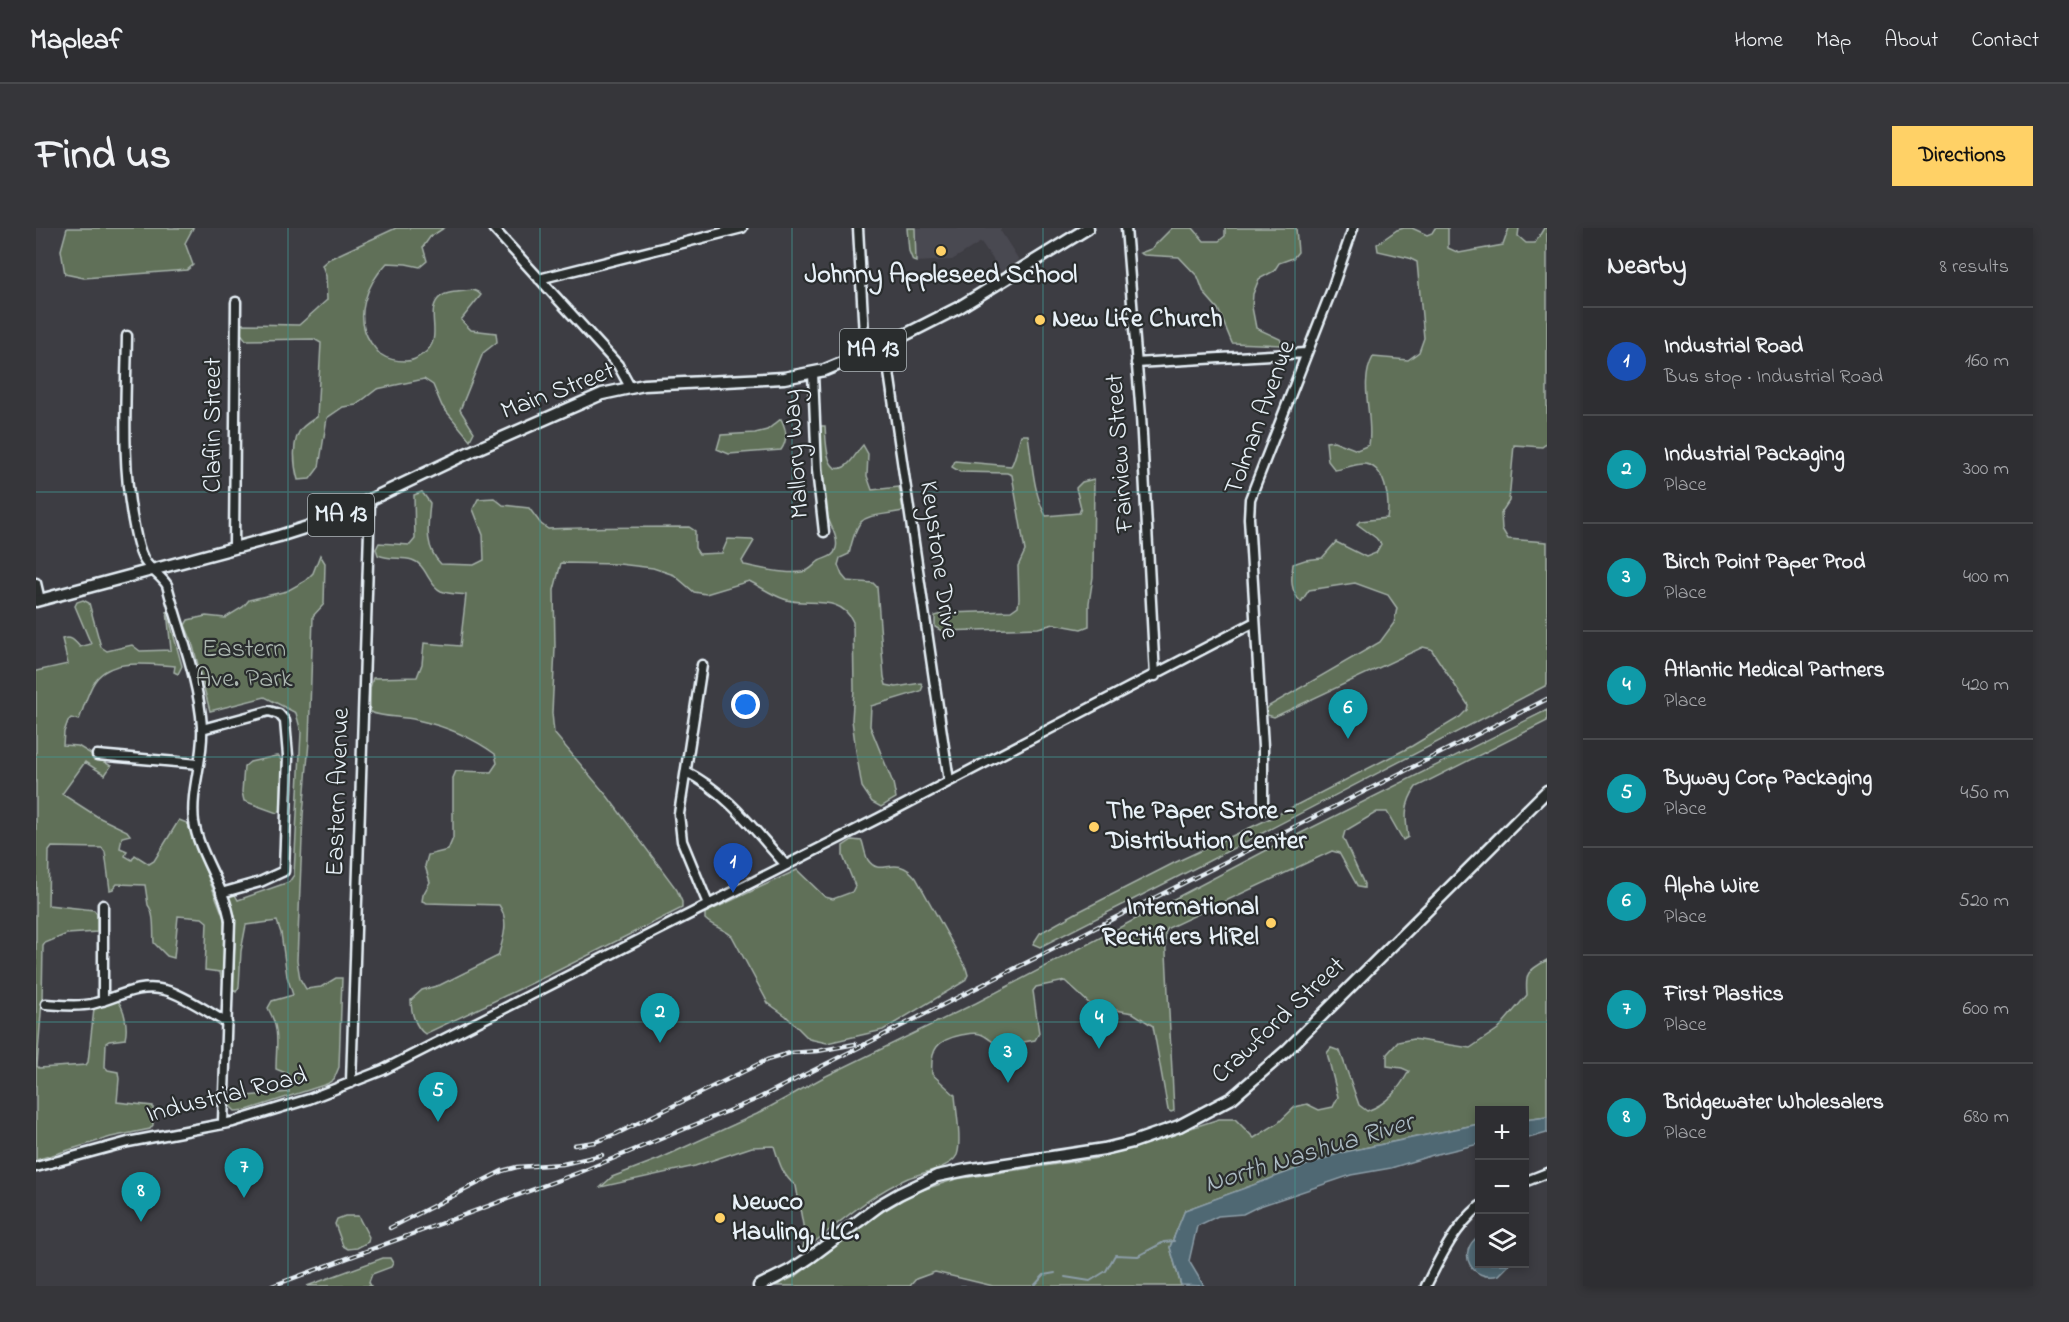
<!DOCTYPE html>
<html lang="en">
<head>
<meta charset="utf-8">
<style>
	:root { --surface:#2e2e32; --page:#36363a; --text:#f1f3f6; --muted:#a7a8ac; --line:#494a4d; --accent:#ffd166 }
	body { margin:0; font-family:"Indie Flower",sans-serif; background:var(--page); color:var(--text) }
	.controls { position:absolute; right:18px; bottom:18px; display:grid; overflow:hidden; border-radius:0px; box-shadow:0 3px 9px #0003 }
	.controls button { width:54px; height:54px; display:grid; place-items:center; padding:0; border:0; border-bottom:2px solid var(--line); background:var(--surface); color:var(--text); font:30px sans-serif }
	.you { position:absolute; left:710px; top:477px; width:21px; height:21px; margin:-15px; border:4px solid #fff; border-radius:50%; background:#1a73e8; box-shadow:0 0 0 9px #1a73e833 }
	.badge { display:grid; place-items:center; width:39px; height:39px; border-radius:50%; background:var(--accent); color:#fff; font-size:20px; font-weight:700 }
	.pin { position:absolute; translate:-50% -50px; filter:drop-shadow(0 2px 3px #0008) }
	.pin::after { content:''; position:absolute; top:32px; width:21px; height:18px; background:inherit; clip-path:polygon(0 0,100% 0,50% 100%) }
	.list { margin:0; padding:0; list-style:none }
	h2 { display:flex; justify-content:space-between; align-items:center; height:78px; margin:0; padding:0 24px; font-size:26px }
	h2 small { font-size:20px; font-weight:400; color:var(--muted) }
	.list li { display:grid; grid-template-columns:39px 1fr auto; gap:18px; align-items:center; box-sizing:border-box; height:108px; padding:0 24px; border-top:2px solid var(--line) }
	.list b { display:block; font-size:22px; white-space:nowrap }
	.list p { margin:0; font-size:20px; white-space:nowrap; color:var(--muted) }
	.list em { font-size:20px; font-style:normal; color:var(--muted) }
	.icon { flex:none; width:33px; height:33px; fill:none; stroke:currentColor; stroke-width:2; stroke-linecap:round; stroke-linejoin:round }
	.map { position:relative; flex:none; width:1511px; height:1058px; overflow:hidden; border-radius:0px }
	header { display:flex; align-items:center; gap:36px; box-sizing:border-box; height:84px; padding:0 30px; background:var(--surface); border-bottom:2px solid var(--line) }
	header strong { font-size:28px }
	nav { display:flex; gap:33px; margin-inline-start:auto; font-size:21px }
	.intro { display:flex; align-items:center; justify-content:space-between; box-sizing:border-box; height:144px; padding:0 36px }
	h1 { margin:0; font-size:42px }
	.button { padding:15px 27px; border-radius:0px; background:var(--accent); color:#111; font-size:21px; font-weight:700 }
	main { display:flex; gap:36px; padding:0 36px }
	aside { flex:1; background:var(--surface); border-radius:0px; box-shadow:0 3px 9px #0003 }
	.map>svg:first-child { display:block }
	.built { fill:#4a4851 }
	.green { fill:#606f58; stroke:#a4b0a8; stroke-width:1.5 }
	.water { fill:#4f6773; stroke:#8c9ea8; stroke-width:1.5 }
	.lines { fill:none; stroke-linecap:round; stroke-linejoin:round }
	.stream { stroke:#8c9ea8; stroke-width:2 }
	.minor-casing { stroke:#e8f1f8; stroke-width:13 }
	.major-casing { stroke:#e8f1f8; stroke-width:15 }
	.minor { stroke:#2a2d2e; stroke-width:8 }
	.major { stroke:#2a2d2e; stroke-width:10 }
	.rail-casing { stroke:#e8f1f8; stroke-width:4.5 }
	.rail { stroke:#2a2d2e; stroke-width:2; stroke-dasharray:7; stroke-linecap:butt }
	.grid { fill:none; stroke:#459590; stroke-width:1.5; stroke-opacity:0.55 }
	.poi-dot { fill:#ffd166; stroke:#2a2d2e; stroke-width:2 }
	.labels { text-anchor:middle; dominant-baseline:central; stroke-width:4.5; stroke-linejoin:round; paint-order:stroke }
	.shield { fill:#2a2d2e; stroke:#afb6bb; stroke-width:1.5 }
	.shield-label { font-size:24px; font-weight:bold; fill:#e8f1f8 }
	.poi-label { font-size:26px; font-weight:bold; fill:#e8f1f8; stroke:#2a2d2e; text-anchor:start }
	.street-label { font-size:26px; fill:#e8f1f8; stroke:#2a2d2e }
	.park-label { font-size:26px; fill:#abb6b0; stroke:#2a2d2e }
	.water-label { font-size:27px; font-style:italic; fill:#abbac3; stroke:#2a2d2e }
</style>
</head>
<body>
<header>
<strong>Mapleaf</strong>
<nav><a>Home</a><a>Map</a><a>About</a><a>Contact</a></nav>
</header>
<div class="intro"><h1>Find us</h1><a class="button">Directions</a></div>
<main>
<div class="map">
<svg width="1511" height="1058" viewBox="0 0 1511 1058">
	<rect width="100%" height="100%" fill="#3d3d43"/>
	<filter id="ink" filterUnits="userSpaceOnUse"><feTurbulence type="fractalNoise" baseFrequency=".0167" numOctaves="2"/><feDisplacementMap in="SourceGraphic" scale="12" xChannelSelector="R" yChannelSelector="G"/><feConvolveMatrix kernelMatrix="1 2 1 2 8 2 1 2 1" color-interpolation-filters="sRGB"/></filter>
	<g filter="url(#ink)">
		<path class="built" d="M879,0H967L964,2L983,32L965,43L945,14L916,32L880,34Z"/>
		<path class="green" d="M31,0H157L149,15L157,37L151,42L48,50L29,46L25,22Z
			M360,0H408L394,9L387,19L391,33L384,39L370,36L351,35C331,56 317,89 335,115C338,118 340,123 344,126C351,131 361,133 370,133C377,133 381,130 387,126C409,112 389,86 402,71C408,64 421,64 429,63C436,62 440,61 445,67L425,92L435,102L460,105L461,114L447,125L424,182L438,204L434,212L406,178L397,157L388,151L341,161L320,177L307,179L291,190L283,239L274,251L262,252C258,238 255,212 266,200C270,196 276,192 281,189L285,115L278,111L210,112L203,103L206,96L263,97L291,72L290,48L286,37L293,31Z
			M871,0H879L880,34L877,33L873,23Z
			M1136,0H1157L1168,13H1183L1189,8V0H1260L1262,24L1257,30L1243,35L1238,43L1223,51L1217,66L1216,79L1220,100L1244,111L1247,117L1196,115L1182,81L1168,65L1162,49L1143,29L1108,27L1104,25L1115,21Z
			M1368,0H1376L1391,7L1396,5L1399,0H1412V20L1423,25L1467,17L1473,0H1483L1482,8L1490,15H1499L1508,0H1511V209L1510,216L1506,219L1478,217L1473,273L1465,285L1466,301L1472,311L1511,314V457L1167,636L1004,719L997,716L1004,705L1040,685L1138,635L1237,589L1376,518L1424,489L1431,482L1432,477L1395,421L1387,419L1238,489L1231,487L1230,482L1233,478L1344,414L1358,395L1361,380L1352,367L1319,355L1273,362L1265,374C1254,363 1255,351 1257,336L1269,332L1286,330L1300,314L1330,329L1340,325L1345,316L1340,310L1321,296L1324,293L1351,290C1354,274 1350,236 1327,236C1318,236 1308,241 1299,242L1292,233L1290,214L1298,213L1321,222L1333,217C1338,189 1322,156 1337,129L1372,132L1383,124L1388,110L1381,34L1373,30L1342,23L1341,16L1361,2Z
			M745,191C751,202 752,212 745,222L693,226L681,221L685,207L719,205L731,202Z
			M785,198H789C790,208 789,249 808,239C816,235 821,223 827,217L832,226L831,248L836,262L863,259L867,283C827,291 823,282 813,326L804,330L802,337L806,347L811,353L837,355L841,359L848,449L850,457L860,459L885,455L887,458L885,463L835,478L834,498L857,555L860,570L845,579L836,574L826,559L820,523L816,492L818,461L817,394C804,364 770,380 748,371C736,367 725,359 713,353L670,366L658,364L638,347L617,340L583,336L525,335L518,362L519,420L516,485L518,505L572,569L641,662L646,674V680L515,746L389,806C379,799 375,784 375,772L386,762L404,757L462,728C467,712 474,693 463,677L391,675L386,673L387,667L394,654L389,638L392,627L412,622L417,610V550L420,543L455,544L461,535L459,526C436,509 408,498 381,492C365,488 349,490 334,484V460L337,450L381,449L386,436L388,415L424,418L430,367C422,366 412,366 405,363C392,357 390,336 376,332C364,329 354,332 342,327L340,321L343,315L374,317L379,311L378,267L386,264L394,275C392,297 388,320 405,336L438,337L448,332L447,307L437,281L442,271L458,270L467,277L493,280L505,296L512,301C559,299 606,299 653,299L659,303V320L663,326L686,325L692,311L716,312L718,313L706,333L708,337C725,340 757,349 772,342C776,340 779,336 783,333C790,329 798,330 800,320C803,310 793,295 790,285C785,265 779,218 785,198Z
			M985,207H992C996,232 997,265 1010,288L1043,285L1045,280L1040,260L1046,254L1058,251L1057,349L1053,375V398L1045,401L1018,396L1002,400L906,403L899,399V388L910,385L975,383L982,378L983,371L982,338L989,323L976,247L971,245L924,244L916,239L919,233L975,238C979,233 982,216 985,207Z
			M284,327L289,335L288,376L277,388L273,513L267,587L261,732L264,751L270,761L285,759L300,750H306L303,839L298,851L291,856L211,882L199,883L194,878L195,873L199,869L253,864L252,846L240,841C240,816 245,804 232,780L236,773L257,767L251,748L245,705L241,693L210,697L205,723L203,759L200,764L197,761L199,708L198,685L193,674L194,668L198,665L202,672L253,654L258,647L265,504L260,485L229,469L174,483L156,414L149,397L152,392L170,388L189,390L207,379L213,372L251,363L269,353L277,345Z
			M47,372L53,375L65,419L71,423L96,417L104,423L135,422L131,383L146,438L142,446L138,444L139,438C114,437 76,429 59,453C52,463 48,479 43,492L35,490L32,493L28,504L27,517L42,518L75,538L69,547L49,534L26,566L62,589L91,603L94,607L86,609L84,620L91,623L89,628L96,632L99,627L113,636L118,633L143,592L151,595L188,690L187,749L185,750L184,744L169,742L171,694L166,690L142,688L138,730L131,728L118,715C117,703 119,686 112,677L109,657L81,656L77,661L74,662L69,624L66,620L16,619L13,623L12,677L58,682L61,686V704L31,706L9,715L7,718L6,772L1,838L3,840L50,837L52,834L58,781L60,778L80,771C89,779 92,800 89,811L73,813L70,815L69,839L72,842L82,844L83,851L81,874L117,878V897L114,901L75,909L0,932V443L32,436L26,411C35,408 38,412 44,419L55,416L39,378L41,374Z
			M1511,482V493L1380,559C1368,576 1369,589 1372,609L1367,612L1351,584H1341L1309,603L1307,610L1328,656V660L1322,659L1303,625L1296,623L1132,700L1129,705L1138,883L1135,884L1132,882L1117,798L1097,785L1056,778L1029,753L1000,759L997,763L1003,805L999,812L964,818C957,815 951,808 944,806C938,804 931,806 925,807C901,812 894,821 896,846L919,867C920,882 926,914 921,927C914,941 886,944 872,950C835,966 803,995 772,1019L767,1020L769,1008L760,958C746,947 743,934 738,918L716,919L659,938L565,959L576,949L623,931L721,886L788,849L940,775L1233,621Z
			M240,528H243L246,535L245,582L241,585L208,573L206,564L208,539L214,534Z
			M816,612L826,613C828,619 829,627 832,632C845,651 859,624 880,650L930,740L932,747L929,753L847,802L791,815L773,811L750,788L732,775L696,708C687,700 677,699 669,691V685L761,642L789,669L797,671L816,664L819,658L807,628V618Z
			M1511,732V889L1489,892L1488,882H1444L1443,896L1304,925L1149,982L1134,1019L1145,1058H957L899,1044L880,1051L874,1058H739L760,1048L839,988L880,964L920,951L1062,930L1183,891H1199L1218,910L1242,895L1259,879L1271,876L1283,882L1297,879L1302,869L1291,825L1295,820L1304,823L1323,877L1331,883C1351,876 1363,861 1373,843L1366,840L1351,838V826L1362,814L1377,811L1434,820L1462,801L1491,767C1489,745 1491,743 1511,732Z
			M309,988H322L333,1009L332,1014L321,1020L312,1021L307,1018L299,996L301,991Z
			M347,1030H354L357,1035L355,1039L336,1046L333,1054L335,1058H271Z"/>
		<path class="water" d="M1511,889V905L1489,911V892Z
			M1443,896V916L1397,927L1355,940L1315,947L1221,979L1207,986L1182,988L1161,998L1153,1033L1168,1058L1145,1057L1134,1019L1149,982L1304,925Z
			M1443,1008L1444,1036H1474L1463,1047C1436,1055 1419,1024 1443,1008Z"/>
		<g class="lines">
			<path class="stream" d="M1029,1049L1054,1053L1070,1043L1079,1027L1102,1028L1128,1014L1138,1013
				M925,1058H929
				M998,1058L1008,1047L1019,1045"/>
			<defs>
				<path id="minor" d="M457,0L582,137L594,159
					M822,0L829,125
					M1090,0L1105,188L1119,448
					M503,51L706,0
					M91,108C90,171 85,236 98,298C100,308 102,320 107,330C112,341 124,346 131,357C143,403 163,451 166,499C168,531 154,562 158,594C163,627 189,659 194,693L187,894
					M849,117L913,553
					M1100,135L1270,125
					M777,145L781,242L788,304
					M198,320L200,74
					M0,355L4,372
					M666,437L643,586L646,613L672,676
					M166,501L233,483L243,486L249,493L252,528L248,643L224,654L185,665
					M61,527L163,536
					M650,544C691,564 719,603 750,637
					M1227,582V519L1213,290L1214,271L1296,61L1317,0
					M67,677V773
					M10,776C25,777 41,779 56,776C81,770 102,755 129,762C146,766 174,785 191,795
					M315,855L334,273
					M0,939L92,914L197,894L273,871L347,842L843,590L1219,394
					M1488,954L1511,945
					M1390,1058C1405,1028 1418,1000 1444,978"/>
				<path id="major" d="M0,373L243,308L287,294L434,224L566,166L608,157L748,150L789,142L849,117L922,80L1052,0
					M723,1058L755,1042L776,1028L844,977L863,966L901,948L930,942L1068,921L1097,914L1143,898L1196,870L1250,823L1511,563"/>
			</defs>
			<use href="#minor" class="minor-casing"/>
			<use href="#major" class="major-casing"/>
			<use href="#minor" class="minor"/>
			<use href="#major" class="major"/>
			<defs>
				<path id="rail" d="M538,917L559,914L580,906L731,832L754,825L782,823L819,816
					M354,1000L466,943L481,939L527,936L566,927
					M236,1058L547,943L721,871L1511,471"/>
			</defs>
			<use href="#rail" class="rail-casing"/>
			<use href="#rail" class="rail"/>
		</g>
	</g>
	<path class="grid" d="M252,0V1058M504,0V1058M756,0V1058M1007,0V1058M1259,0V1058M0,264H1511M0,529H1511M0,794H1511"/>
	<g class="poi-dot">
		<circle cx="905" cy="23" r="6"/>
		<circle cx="1004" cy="92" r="6"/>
		<circle cx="1058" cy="599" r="6"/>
		<circle cx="1235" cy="695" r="6"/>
		<circle cx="684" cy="990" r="6"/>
	</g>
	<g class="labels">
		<g class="shield">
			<rect x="804" y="101" width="66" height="42" rx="4.5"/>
			<rect x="272" y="266" width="66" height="42" rx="4.5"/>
		</g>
		<g class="shield-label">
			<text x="837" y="122">MA 13</text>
			<text x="305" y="287">MA 13</text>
		</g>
		<g class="poi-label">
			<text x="905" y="48" text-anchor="middle">Johnny Appleseed School</text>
			<text x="1016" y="92">New Life Church</text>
			<text x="1070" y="584">The Paper Store -<tspan x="1070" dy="30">Distribution Center</tspan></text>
			<text x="1223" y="680" text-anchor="end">International<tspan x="1223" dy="30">Rectifiers HiRel</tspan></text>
			<text x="696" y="975">Newco<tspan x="696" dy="30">Hauling, LLC.</tspan></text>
		</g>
		<g class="street-label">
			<text transform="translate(522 164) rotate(-21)">Main Street</text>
			<text transform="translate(1225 190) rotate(-70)">Tolman Avenue</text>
			<text transform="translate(178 197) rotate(-90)">Claflin Street</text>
			<text transform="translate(1085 225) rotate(-94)">Fairview Street</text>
			<text transform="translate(761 226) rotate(-94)">Mallory Way</text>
			<text transform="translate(902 332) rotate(82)">Keystone Drive</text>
			<text transform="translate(303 564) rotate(-88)">Eastern Avenue</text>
			<text transform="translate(1243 793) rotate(-43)">Crawford Street</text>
			<text transform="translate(191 868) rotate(-14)">Industrial Road</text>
		</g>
		<g class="park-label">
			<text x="208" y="422">Eastern<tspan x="208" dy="30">Ave. Park</tspan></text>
		</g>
		<g class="water-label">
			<text transform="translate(1273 926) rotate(-17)">North Nashua River</text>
		</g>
	</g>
</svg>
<div class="controls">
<button>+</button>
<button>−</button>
<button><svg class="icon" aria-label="layers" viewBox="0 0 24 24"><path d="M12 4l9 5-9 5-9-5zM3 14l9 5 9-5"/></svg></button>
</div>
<div class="you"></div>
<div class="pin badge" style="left:697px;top:665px;background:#1a4fb4">1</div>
<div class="pin badge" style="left:624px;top:815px;background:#0f9aa8">2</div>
<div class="pin badge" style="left:972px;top:855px;background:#0f9aa8">3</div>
<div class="pin badge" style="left:1063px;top:821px;background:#0f9aa8">4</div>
<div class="pin badge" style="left:402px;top:894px;background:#0f9aa8">5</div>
<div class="pin badge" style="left:1312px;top:511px;background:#0f9aa8">6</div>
<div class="pin badge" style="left:208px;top:970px;background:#0f9aa8">7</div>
<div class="pin badge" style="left:105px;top:994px;background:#0f9aa8">8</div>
</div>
<aside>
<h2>Nearby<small>8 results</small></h2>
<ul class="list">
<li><span class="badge" style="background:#1a4fb4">1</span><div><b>Industrial Road</b><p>Bus stop · Industrial Road</p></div><em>160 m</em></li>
<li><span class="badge" style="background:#0f9aa8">2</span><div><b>Industrial Packaging</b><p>Place</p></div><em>300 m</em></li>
<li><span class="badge" style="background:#0f9aa8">3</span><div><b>Birch Point Paper Prod</b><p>Place</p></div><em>400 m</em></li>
<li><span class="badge" style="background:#0f9aa8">4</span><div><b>Atlantic Medical Partners</b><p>Place</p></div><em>420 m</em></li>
<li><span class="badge" style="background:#0f9aa8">5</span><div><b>Byway Corp Packaging</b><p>Place</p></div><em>450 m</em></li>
<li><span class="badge" style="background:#0f9aa8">6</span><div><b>Alpha Wire</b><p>Place</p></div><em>520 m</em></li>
<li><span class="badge" style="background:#0f9aa8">7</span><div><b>First Plastics</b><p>Place</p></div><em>600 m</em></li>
<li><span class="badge" style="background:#0f9aa8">8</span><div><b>Bridgewater Wholesalers</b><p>Place</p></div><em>680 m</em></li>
</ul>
</aside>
</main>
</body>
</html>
